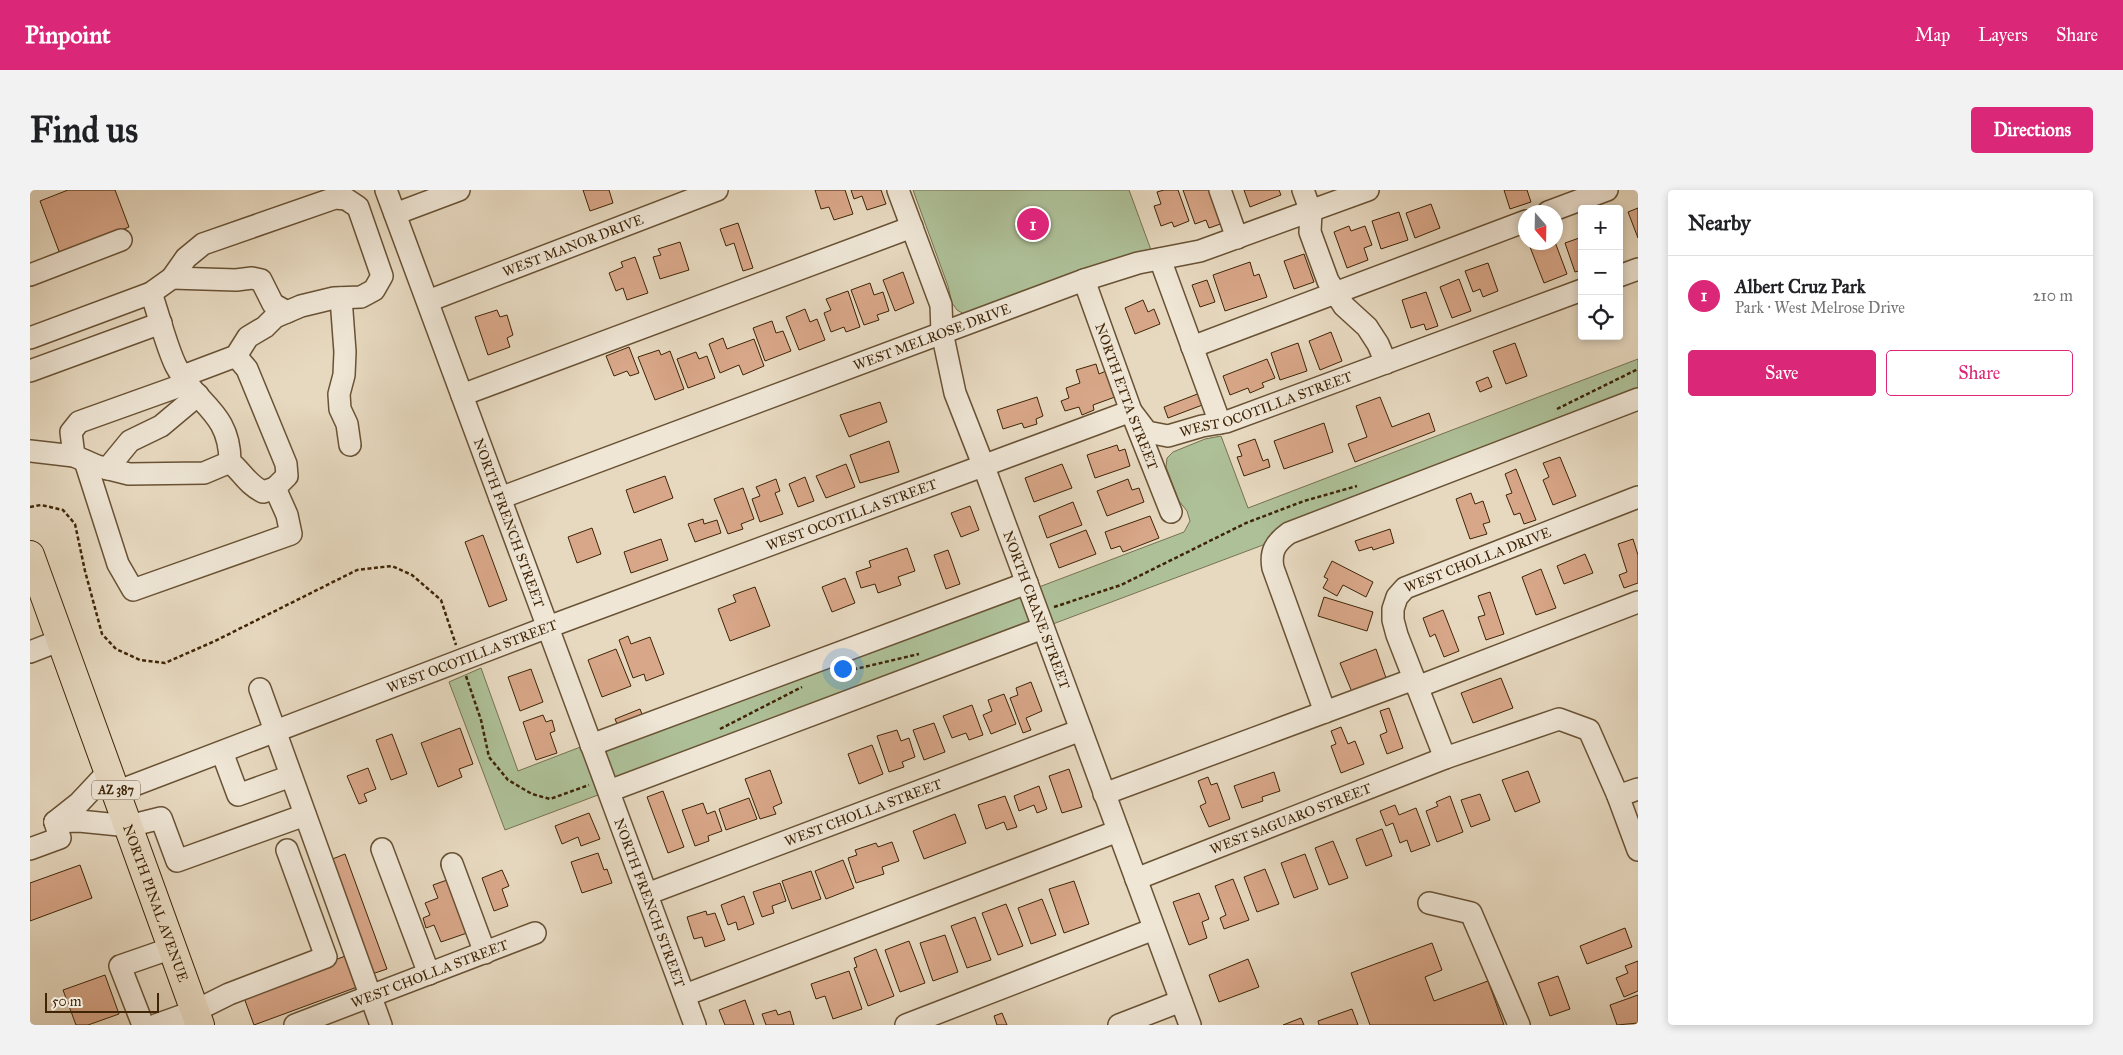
<!DOCTYPE html>
<html lang="en">
<head>
<meta charset="utf-8">
<style>
	:root { --surface:#fff; --page:#f2f2f2; --text:#202124; --muted:#757577; --line:#e0e0e0; --accent:#db2777 }
	body { margin:0; font-family:"IM FELL Great Primer",serif; background:var(--page); color:var(--text) }
	.controls { position:absolute; right:15px; top:15px; display:grid; overflow:hidden; border-radius:5px; box-shadow:0 2px 8px #0003 }
	.controls button { width:45px; height:45px; display:grid; place-items:center; padding:0; border:0; border-bottom:1px solid var(--line); background:var(--surface); color:var(--text); font:25px sans-serif }
	.compass { position:absolute; left:1488px; top:15px; width:45px; height:45px; border-radius:50%; background:var(--surface); box-shadow:0 2px 8px #0003; rotate:160deg }
	.scale { position:absolute; left:15px; bottom:12px; width:114px; box-sizing:border-box; padding-left:5px; border:2px solid #3f2506; border-top:0; font-size:14px; line-height:18px; white-space:nowrap; color:#3f2506; -webkit-text-stroke:4px #efe6d6; paint-order:stroke }
	.you { position:absolute; left:812px; top:478px; width:18px; height:18px; margin:-12px; border:4px solid #fff; border-radius:50%; background:#1a73e8; box-shadow:0 0 0 8px #1a73e833 }
	.badge { display:grid; place-items:center; width:32px; height:32px; border-radius:50%; background:var(--accent); color:#fff; font-size:16px; font-weight:700 }
	.pin { position:absolute; translate:-50% -50%; border:2px solid #fff; box-shadow:0 1px 5px #0006 }
	.list { margin:0; padding:0; list-style:none }
	h2 { display:flex; justify-content:space-between; align-items:center; height:65px; margin:0; padding:0 20px; font-size:21px }
	h2 small { font-size:16px; font-weight:400; color:var(--muted) }
	.list li { display:grid; grid-template-columns:32px 1fr auto; gap:15px; align-items:center; box-sizing:border-box; height:80px; padding:0 20px; border-top:1px solid var(--line) }
	.list b { display:block; font-size:19px; white-space:nowrap }
	.list p { margin:0; font-size:16px; white-space:nowrap; color:var(--muted) }
	.list em { font-size:16px; font-style:normal; color:var(--muted) }
	.actions { display:flex; gap:10px; padding:15px 20px }
	.actions a { flex:1; padding:11px 0; border:1px solid var(--accent); border-radius:5px; text-align:center; font-size:18px; color:var(--accent) }
	.actions .main { background:var(--accent); color:#fff }
	.icon { flex:none; width:28px; height:28px; fill:none; stroke:currentColor; stroke-width:2; stroke-linecap:round; stroke-linejoin:round }
	.map { position:relative; flex:none; width:1608px; height:835px; overflow:hidden; border-radius:5px }
	header { display:flex; align-items:center; gap:30px; box-sizing:border-box; height:70px; padding:0 25px; background:var(--accent); color:#fff }
	header strong { font-size:24px }
	nav { display:flex; gap:28px; margin-inline-start:auto; font-size:18px }
	.intro { display:flex; align-items:center; justify-content:space-between; box-sizing:border-box; height:120px; padding:0 30px }
	h1 { margin:0; font-size:35px }
	.button { padding:12px 22px; border-radius:5px; background:var(--accent); color:#fff; font-size:18px; font-weight:700 }
	main { display:flex; gap:30px; padding:0 30px }
	aside { flex:1; background:var(--surface); border-radius:5px; box-shadow:0 2px 8px #0003 }
	.map>svg:first-child { display:block }
	.green { fill:#aec098; stroke:#76724f }
	.building { fill:#d8a688; stroke:#3f2506 }
	.lines { fill:none; stroke-linecap:round; stroke-linejoin:round }
	.minor-casing { stroke:#695234; stroke-width:24 }
	.major-casing { stroke:#3f2506; stroke-width:30 }
	.path { stroke:#3f2506; stroke-width:2.5; stroke-dasharray:4 2.5; stroke-linecap:butt }
	.minor { stroke:#efe6d6; stroke-width:21 }
	.major { stroke:#e7d9c0; stroke-width:28 }
	.labels { text-anchor:middle; dominant-baseline:central; stroke-width:4; stroke-linejoin:round; paint-order:stroke }
	.shield { fill:#efe6d6; stroke:#745f44; stroke-width:1 }
	.shield-label { font-size:12px; font-weight:bold; fill:#3f2506 }
	.street-label { font-size:14px; fill:#3f2506; stroke:#efe6d6 }
</style>
</head>
<body>
<header>
<strong>Pinpoint</strong>
<nav><a>Map</a><a>Layers</a><a>Share</a></nav>
</header>
<div class="intro"><h1>Find us</h1><a class="button">Directions</a></div>
<main>
<div class="map">
<svg width="1608" height="835" viewBox="0 0 1608 835">
	<rect width="100%" height="100%" fill="#e7d9c0"/>
	<filter id="stains"><feTurbulence type="fractalNoise" baseFrequency=".004" numOctaves="4"/><feColorMatrix values="0 0 0 0 .2 0 0 0 0 .09 0 0 0 0 .02 0 0 0 .5 -.17"/></filter>
	<radialGradient id="worn" r=".72"><stop offset=".6" stop-color="#630" stop-opacity="0"/><stop offset="1" stop-color="#630" stop-opacity=".3"/></radialGradient>
	<path class="green" d="M883,0H1099L1124,68L934,124L927,120L922,113L918,96Z
		M1608,169V214L475,640L419,492L451,478L488,581L553,556L558,568L1154,342L1160,331L1157,321L1149,311L1136,277L1137,268L1143,262L1175,249L1191,246L1218,318Z"/>
	<path class="building" d="M38,0H85L99,37L30,64L10,11Z
		M553,0H579L583,13L560,21Z
		M785,0H815L823,24L804,30L799,17L791,19Z
		M821,0H851L856,14L837,20L832,6L824,9Z
		M1134,0H1148L1159,31L1144,37L1142,32L1131,36L1124,16L1131,14L1127,2Z
		M1153,0H1184L1196,32L1179,38L1176,30L1165,34Z
		M1214,0H1249L1251,5L1220,17Z
		M1474,0H1497L1501,12L1480,19Z
		M1401,14L1410,38L1385,48L1376,23Z
		M1608,18V48L1598,22Z
		M1369,22L1378,50L1351,59L1342,31Z
		M708,33L723,78L713,81L704,53L696,56L690,39Z
		M1319,36L1321,41L1335,36L1342,55L1334,58L1338,70L1317,78L1304,42Z
		M1552,47V80L1545,82L1535,53Z
		M650,52L659,80L630,89L623,67L631,65L628,59Z
		M1513,52H1525L1537,84L1514,93L1500,57Z
		M1274,64L1284,92L1264,99L1254,71Z
		M605,67L618,103L597,110L593,98L586,101L579,83L593,77L591,72Z
		M1220,72L1224,86L1229,84L1237,107L1195,121L1183,85Z
		M1458,73L1468,101L1453,107L1450,99L1443,102L1435,81Z
		M873,82L884,113L865,121L853,90Z
		M1429,89L1441,121L1422,128L1410,97Z
		M1177,90L1185,112L1170,117L1162,95Z
		M840,93L844,105L853,102L859,121L847,125L849,130L834,135L821,100Z
		M818,101L830,137L816,142L814,137L801,142L794,123L801,120L796,109Z
		M1396,102L1408,136L1396,140L1394,134L1381,138L1372,110Z
		M1113,110L1118,122L1124,119L1130,134L1105,144L1095,118Z
		M775,119L780,132L787,129L795,150L769,160L756,127Z
		M467,120L470,127L477,125L483,145L477,148L480,157L458,165L445,127Z
		M742,131L746,143L753,141L761,161L735,171L723,138Z
		M1301,142L1312,171L1290,180L1279,151Z
		M693,148L697,159L724,149L734,176L713,185L709,175L690,183L679,154Z
		M1268,153L1277,181L1250,190L1241,163Z
		M1485,153L1497,186L1476,194L1463,161Z
		M599,157L609,183L600,186L597,181L584,186L576,166Z
		M629,160L631,165L640,161L654,199L625,210L608,167Z
		M666,162L669,169L677,166L685,188L658,198L647,169Z
		M1237,169L1245,188L1232,193L1234,197L1220,203L1218,198L1200,205L1193,186Z
		M1066,174L1069,184L1076,181L1085,207L1063,215L1064,220L1052,225L1049,217L1035,221L1031,211L1039,208L1036,198L1050,193L1046,180Z
		M1458,187L1462,197L1450,202L1446,192Z
		M1170,203L1175,214L1138,228L1134,217Z
		M1007,207L1013,226L1006,229L1007,234L994,238L992,233L973,239L967,220Z
		M1350,207L1362,237L1399,223L1405,241L1325,272L1318,254L1337,247L1326,216Z
		M850,212L857,232L819,247L810,225Z
		M1294,233L1303,262L1254,279L1244,251Z
		M1225,249L1233,271L1238,269L1240,277L1214,286L1207,267L1212,266L1208,255Z
		M859,251L869,282L830,293L820,265Z
		M1087,255L1089,261L1095,259L1100,276L1065,288L1057,265Z
		M1530,267L1546,306L1523,315L1513,290L1519,287L1513,273Z
		M816,274L825,297L796,308L786,286Z
		M1032,274L1042,298L1004,312L995,288Z
		M1486,279L1506,330L1494,334L1490,323L1484,325L1476,305L1482,303L1475,284Z
		M635,286L643,308L604,323L596,300Z
		M775,287L784,311L768,317L759,294Z
		M746,289L750,301L745,303L753,324L730,332L722,309L730,306L726,297Z
		M1098,289L1102,300L1109,298L1114,312L1077,326L1067,301Z
		M713,298L724,329L711,334L713,339L698,344L684,309Z
		M1441,303L1445,314L1453,311L1460,332L1453,334L1457,344L1440,349L1426,309Z
		M1043,312L1052,335L1017,348L1009,326Z
		M940,316L949,340L931,347L921,323Z
		M1120,326L1129,348L1093,362L1090,356L1081,359L1075,342Z
		M673,329L674,334L687,330L691,343L665,352L658,334Z
		M562,338L571,364L547,373L538,347Z
		M1360,339L1364,353L1343,360L1342,357L1329,361L1325,351Z
		M1056,340L1066,364L1029,378L1020,354Z
		M453,345L477,410L459,417L435,352Z
		M631,349L638,370L601,383L594,362Z
		M1603,349L1608,365V393L1594,398L1589,385L1597,382L1588,354Z
		M877,358L885,381L868,387L871,395L848,403L845,394L831,398L826,382L841,377L839,371Z
		M918,360L930,394L916,399L904,365Z
		M1555,364L1563,383L1534,394L1527,376Z
		M1302,371L1343,392L1336,407L1313,395L1307,406L1293,398L1298,389L1294,387Z
		M1511,379L1526,418L1506,425L1492,387Z
		M815,388L825,413L802,422L792,397Z
		M725,397L740,436L700,451L688,419L706,412L703,405Z
		M1460,402L1474,444L1456,450L1448,427L1455,425L1448,406Z
		M1294,407L1343,422L1337,441L1288,426Z
		M1413,420L1429,461L1414,467L1405,444L1400,447L1393,428Z
		M598,446L601,454L620,447L634,484L616,491L614,484L603,488L589,450Z
		M586,459L601,496L572,507L558,470Z
		M1346,459L1356,488L1322,502L1310,473Z
		M501,479L513,512L490,521L478,487Z
		M1471,488L1483,518L1443,533L1431,503Z
		M1001,492L1012,521L996,528L1001,540L993,543L980,508L988,505L986,498Z
		M974,504L986,534L961,544L953,525L962,521L958,510Z
		M942,515L953,545L939,550L936,543L922,548L913,526Z
		M1359,518L1373,558L1357,564L1350,545L1357,542L1350,521Z
		M610,519L615,532L590,541L585,529Z
		M513,525L516,532L522,530L525,541L520,543L527,563L506,570L493,532Z
		M904,533L915,562L894,570L883,540Z
		M1311,537L1318,554L1325,551L1334,574L1311,583L1301,556L1306,554L1301,541Z
		M430,538L443,574L429,579L432,587L408,597L391,553Z
		M867,540L871,551L879,548L885,567L872,572L874,577L859,582L847,546Z
		M362,544L377,584L361,590L346,550Z
		M842,555L853,584L829,594L818,564Z
		M338,578L346,599L334,604L337,611L329,614L317,586Z
		M1039,579L1052,617L1032,623L1019,586Z
		M740,580L752,613L743,617L746,624L730,629L715,589Z
		M1498,581L1510,612L1485,622L1472,590Z
		M1244,582L1250,601L1232,607L1233,611L1212,618L1204,596Z
		M1178,587L1181,595L1187,593L1200,629L1179,637L1170,616L1176,613L1168,591Z
		M1009,596L1017,619L1007,623L1004,615L989,621L984,606Z
		M633,601L654,657L638,663L617,607Z
		M1450,604L1460,630L1441,637L1431,610Z
		M975,606L987,637L977,640L974,632L956,639L948,615Z
		M1420,606L1433,642L1407,652L1396,621L1408,616L1406,612Z
		M719,608L727,629L696,640L689,619Z
		M673,613L677,624L685,621L692,641L678,646L679,651L665,656L652,620Z
		M1365,615L1369,625L1386,618L1400,655L1381,662L1377,650L1370,653L1363,633L1356,636L1350,621Z
		M559,623L570,649L551,656L548,647L532,654L525,636Z
		M925,624L936,653L894,669L883,641Z
		M1352,639L1362,666L1336,676L1326,649Z
		M1303,651L1318,688L1299,695L1285,658Z
		M862,652L869,671L852,677L854,684L826,693L818,668L827,665L825,660L846,653L848,657Z
		M568,663L574,680L577,679L582,693L552,703L541,672Z
		M315,664L357,779L342,784L300,670Z
		M1275,664L1288,699L1264,708L1251,673Z
		M813,670L824,698L796,709L785,681Z
		M50,675L62,708L0,731V693Z
		M1235,679L1249,714L1227,722L1214,687Z
		M472,680L479,696L472,699L478,716L464,721L452,688Z
		M781,681L791,709L762,719L752,691Z
		M1203,689L1219,730L1194,739L1190,728L1196,725L1185,696Z
		M417,690L437,743L411,752L404,735L396,738L393,728L400,725L395,713L408,708L403,695Z
		M1044,691L1059,734L1034,743L1019,699Z
		M750,693L756,711L742,716L744,723L732,727L723,702Z
		M1169,703L1179,729L1172,732L1177,748L1159,755L1143,712Z
		M714,706L724,734L708,740L706,732L698,735L691,715Z
		M1012,709L1026,745L1001,754L988,718Z
		M976,714L993,756L968,765L952,723Z
		M676,721L677,725L685,723L695,750L675,757L672,747L664,749L657,727Z
		M945,727L961,770L937,778L921,736Z
		M1595,738L1602,757L1557,774L1550,756Z
		M915,745L928,782L903,791L890,753Z
		M879,751L895,793L870,802L855,760Z
		M1402,753L1412,780L1395,787L1404,811L1458,791L1474,835H1340L1321,783Z
		M846,759L864,806L838,816L824,778L827,777L824,768Z
		M318,765L330,796L224,835L213,805Z
		M1218,769L1229,797L1189,812L1179,785Z
		M1608,771V801L1594,807L1586,788L1598,783L1595,776Z
		M819,781L832,819L803,829L795,806L786,809L781,794Z
		M75,785L89,824L58,835H46L33,800Z
		M1528,786L1540,819L1520,826L1508,793Z
		M1608,805V833L1587,835L1580,815Z
		M715,810L724,835H695L689,820Z
		M1322,819L1328,835H1289L1288,831Z
		M746,820L748,825L760,821L764,835H736L732,824Z
		M972,823L977,835H967L964,826Z
		M1271,828L1274,835H1253Z"/>
	<g class="lines">
		<defs>
			<g id="minor">
				<path id="s1" d="M356,0L665,835"/>
				<path id="s2" d="M868,0L911,115L912,142L925,203L954,277L1160,835"/>
				<path d="M1190,0L1207,48"/>
				<path d="M1273,0L1281,22L1280,42L1298,91L1314,116L1337,137L1348,154L1356,173"/>
				<path d="M1518,22L1577,0"/>
				<path d="M365,24L429,0"/>
				<path d="M1130,69L1190,233"/>
				<path d="M0,85L91,50"/>
				<path d="M1589,86L1608,79"/>
				<path d="M142,88L206,90L222,88L231,90L243,114L257,122"/>
				<path id="s3" d="M1054,90L1101,221L1141,322"/>
				<path d="M311,108L315,162L314,185L309,204L310,219L317,234L320,255"/>
				<path id="s4" d="M398,111L687,0"/>
				<path d="M0,148L121,103L142,88L156,68L173,54L305,8L316,9L328,17L352,86L344,100L331,107L304,108L271,116L245,127L235,137L218,147L206,166L153,186"/>
				<path d="M1162,157L1496,31"/>
				<path d="M206,166L217,179L256,274L257,286L245,298"/>
				<path d="M0,181L131,133"/>
				<path d="M432,205L882,37"/>
				<path d="M0,261L44,266L67,276L99,284L174,283L200,272"/>
				<path d="M44,266L41,242L49,232L158,193"/>
				<path d="M55,271L88,374L103,400L261,344L257,325L245,298L233,302C217,294 213,283 200,272C200,221 166,215 146,176C136,156 129,125 121,103"/>
				<path d="M77,279L100,251L131,236L168,205"/>
				<path id="s5" d="M470,308L1054,90L1108,73L1170,61L1338,0"/>
				<path d="M0,462L31,450"/>
				<path d="M1387,497L1608,412"/>
				<path d="M230,499L351,835"/>
				<path d="M1295,522L1243,378C1240,362 1245,353 1259,343L1608,209"/>
				<path d="M561,555L997,393"/>
				<path d="M192,562L208,605L261,586"/>
				<path id="s6" d="M1415,568L1367,445L1363,430V419L1367,407L1375,398L1608,307"/>
				<path d="M579,601L1013,438"/>
				<path id="s7" d="M86,602L518,437L1101,221L1117,242L1138,246L1172,236L1196,232L1552,100"/>
				<path d="M1074,604L1384,489"/>
				<path d="M1588,606L1608,599"/>
				<path d="M25,632L49,631L99,636L131,628L147,671L275,625"/>
				<path d="M25,632L49,613L79,581"/>
				<path d="M0,659L30,648L25,632"/>
				<path d="M352,659L399,784"/>
				<path d="M422,674L455,763"/>
				<path id="s8" d="M1106,689L1415,568L1529,529L1559,540L1588,606L1608,660"/>
				<path id="s9" d="M617,704L1051,540"/>
				<path d="M1399,713L1441,723L1489,835"/>
				<path d="M655,805L1088,641"/>
				<path d="M113,835L90,776L142,758"/>
				<path d="M126,835L165,821L199,804L296,767L257,660"/>
				<path id="s10" d="M265,835L505,743"/>
				<path d="M876,835L1124,739"/>
				<path d="M1089,835L1151,811"/>
			</g>
			<g id="major">
				<path id="s11" d="M0,365L170,835"/>
			</g>
		</defs>
		<use href="#minor" class="minor-casing"/>
		<use href="#major" class="major-casing"/>
		<path class="path" d="M1527,219L1608,179
			M0,317L11,315L33,320L45,334L55,381L72,444L86,459L110,470L135,473L185,451L327,380L362,376L382,385L411,410L426,455
			M1024,417L1091,395L1216,333L1274,311L1327,296
			M817,481L889,464
			M436,486L451,530L459,567L478,590L502,604L520,609L559,595
			M690,539L772,497"/>
		<use href="#minor" class="minor"/>
		<use href="#major" class="major"/>
	</g>
	<g class="labels">
		<rect class="shield" x="62" y="590.5" width="48" height="19" rx="4"/>
		<g class="shield-label">
			<text x="86" y="600">AZ 387</text>
		</g>
		<g class="street-label">
			<text stroke="none"><textPath href="#s4" startOffset="155">WEST MANOR DRIVE</textPath></text>
			<text stroke="none"><textPath href="#s5" startOffset="461">WEST MELROSE DRIVE</textPath></text>
			<text stroke="none"><textPath href="#s3" startOffset="124">NORTH ETTA STREET</textPath></text>
			<text stroke="none"><textPath href="#s7" startOffset="1235">WEST OCOTILLA STREET</textPath></text>
			<text stroke="none"><textPath href="#s7" startOffset="786">WEST OCOTILLA STREET</textPath></text>
			<text stroke="none"><textPath href="#s1" startOffset="355">NORTH FRENCH STREET</textPath></text>
			<text stroke="none"><textPath href="#s6" startOffset="261">WEST CHOLLA DRIVE</textPath></text>
			<text stroke="none"><textPath href="#s2" startOffset="444">NORTH CRANE STREET</textPath></text>
			<text stroke="none"><textPath href="#s7" startOffset="381">WEST OCOTILLA STREET</textPath></text>
			<text stroke="none"><textPath href="#s9" startOffset="231">WEST CHOLLA STREET</textPath></text>
			<text stroke="none"><textPath href="#s8" startOffset="166">WEST SAGUARO STREET</textPath></text>
			<text stroke="none"><textPath href="#s11" startOffset="370">NORTH PINAL AVENUE</textPath></text>
			<text stroke="none"><textPath href="#s1" startOffset="760">NORTH FRENCH STREET</textPath></text>
			<text stroke="none"><textPath href="#s10" startOffset="144">WEST CHOLLA STREET</textPath></text>
		</g>
	</g>
	<rect width="100%" height="100%" filter="url(#stains)"/>
	<rect width="100%" height="100%" fill="url(#worn)"/>
</svg>
<div class="controls">
<button>+</button>
<button>−</button>
<button><svg class="icon" aria-label="locate" viewBox="0 0 24 24"><circle cx="12" cy="12" r="6"/><path d="M12 2v4M12 18v4M2 12h4M18 12h4"/></svg></button>
</div>
<svg class="compass" viewBox="-18 -18 36 36"><path d="M0-13l5 13h-10z" fill="#e53935"/><path d="M0 13l5-13h-10z" fill="#757577"/></svg>
<div class="scale">50 m</div>
<div class="you"></div>
<div class="pin badge" style="left:1003px;top:34px">1</div>
</div>
<aside>
<h2>Nearby<small></small></h2>
<ul class="list">
<li><span class="badge">1</span><div><b>Albert Cruz Park</b><p>Park · West Melrose Drive</p></div><em>210 m</em></li>
</ul>
<div class="actions"><a class="main">Save</a><a>Share</a></div>
</aside>
</main>
</body>
</html>
